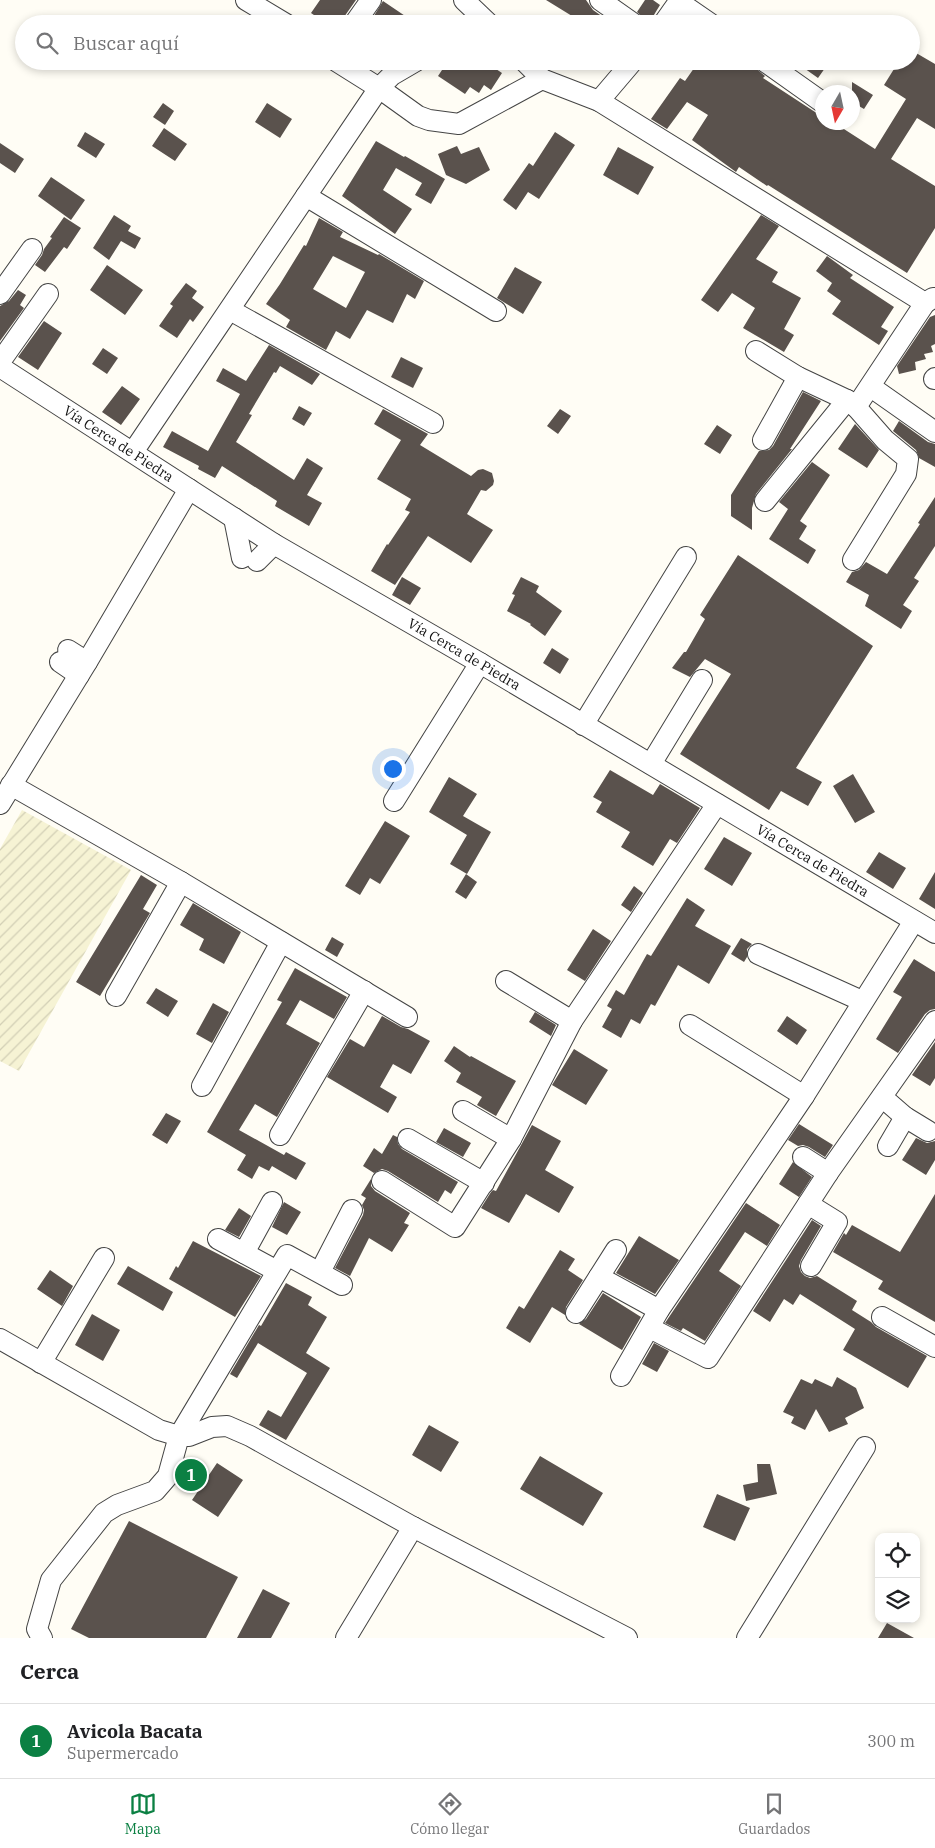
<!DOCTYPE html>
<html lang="es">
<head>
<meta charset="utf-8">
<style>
	:root { --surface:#fff; --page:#f6f6f6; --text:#202124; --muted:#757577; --line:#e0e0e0; --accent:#0b8043 }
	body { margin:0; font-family:"IBM Plex Serif",serif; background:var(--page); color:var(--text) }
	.controls { position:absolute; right:15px; bottom:15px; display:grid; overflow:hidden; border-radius:10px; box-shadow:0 2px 8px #0003 }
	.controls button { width:45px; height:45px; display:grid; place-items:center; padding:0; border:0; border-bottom:1px solid var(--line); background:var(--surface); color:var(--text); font:25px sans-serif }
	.compass { position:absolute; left:815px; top:85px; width:45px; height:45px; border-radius:50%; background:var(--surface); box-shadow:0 2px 8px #0003; rotate:189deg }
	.you { position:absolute; left:392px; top:768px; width:18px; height:18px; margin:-12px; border:4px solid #fff; border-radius:50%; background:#1a73e8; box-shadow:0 0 0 8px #1a73e833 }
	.badge { display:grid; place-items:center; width:32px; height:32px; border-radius:50%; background:var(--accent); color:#fff; font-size:16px; font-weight:700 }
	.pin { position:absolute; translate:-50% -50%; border:2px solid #fff; box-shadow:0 1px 5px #0006 }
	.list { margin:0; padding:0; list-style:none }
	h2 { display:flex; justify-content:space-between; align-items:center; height:65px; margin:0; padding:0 20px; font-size:21px }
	h2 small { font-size:16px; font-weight:400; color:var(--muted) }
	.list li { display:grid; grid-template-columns:32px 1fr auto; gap:15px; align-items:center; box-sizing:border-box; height:75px; padding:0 20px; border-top:1px solid var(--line) }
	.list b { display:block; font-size:19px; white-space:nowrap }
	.list p { margin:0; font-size:16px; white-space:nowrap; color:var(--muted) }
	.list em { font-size:16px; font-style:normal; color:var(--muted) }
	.icon { flex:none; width:28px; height:28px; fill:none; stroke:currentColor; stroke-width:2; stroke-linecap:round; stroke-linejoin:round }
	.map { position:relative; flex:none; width:935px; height:1638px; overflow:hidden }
	.search { position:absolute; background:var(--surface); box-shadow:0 2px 8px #0003; left:15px; right:15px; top:15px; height:55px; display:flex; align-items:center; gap:12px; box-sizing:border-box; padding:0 18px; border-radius:28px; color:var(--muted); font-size:19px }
	.sheet { height:140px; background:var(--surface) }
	nav { display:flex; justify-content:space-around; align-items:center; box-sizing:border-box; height:70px; border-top:1px solid var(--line); background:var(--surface); font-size:14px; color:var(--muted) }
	nav a { display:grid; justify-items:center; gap:2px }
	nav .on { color:var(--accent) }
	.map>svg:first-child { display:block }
	.farmland { fill:url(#farmland-furrows) }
	.building { fill:#5a524d; fill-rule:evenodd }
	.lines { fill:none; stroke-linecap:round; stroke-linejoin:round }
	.minor-casing { stroke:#444; stroke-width:22 }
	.minor { stroke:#fff; stroke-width:20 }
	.labels { text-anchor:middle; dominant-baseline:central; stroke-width:5; stroke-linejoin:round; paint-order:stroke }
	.street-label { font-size:14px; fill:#111; stroke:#fff }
</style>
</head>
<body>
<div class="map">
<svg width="935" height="1638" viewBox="0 0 935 1638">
	<defs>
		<pattern id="farmland-furrows" width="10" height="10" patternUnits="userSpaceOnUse" patternTransform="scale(1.25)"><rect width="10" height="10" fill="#f6f3d4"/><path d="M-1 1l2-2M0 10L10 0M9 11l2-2" fill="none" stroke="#d2cfb5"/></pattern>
	</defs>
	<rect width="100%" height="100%" fill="#fffdf5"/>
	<path class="farmland" d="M22,810L131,870L19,1071L0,1061V849Z"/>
	<path class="building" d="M320,0H356L344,17L342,24H327L311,13Z
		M546,0H586L593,10L613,24H585Z
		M645,0H653L660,5L649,23L637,12Z
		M383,1L417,24H369Z
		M911,50L935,64V129L917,118L891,159L935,186V228L907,273L768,185L767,186L739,167L736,172L692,140L708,115L687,102L667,129L651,119L680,78L685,81L699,61H747L765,76L763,78L815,112L822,114V122H833L875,149L906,99L884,85L899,61H911Z
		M448,61H484L502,73L491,90L484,85L479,93L470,87L465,94L438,76Z
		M794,61H830L818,78Z
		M852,82L873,95L864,109L852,102Z
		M163,103L174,111L165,125L153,117Z
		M267,103L292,119L280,138L255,122Z
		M164,128L187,144L175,161L152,146Z
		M85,132L105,144L96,158L77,146Z
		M555,132L575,145L539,199L528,192L516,210L503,200L529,163L533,166Z
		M376,141L404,157L405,156L445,179L431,204L415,195L422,183L396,168L383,190L412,209L395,234L342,196Z
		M0,143L24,159L15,173L0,163Z
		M457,146L461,154L479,147L490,170L466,184L446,175L438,154Z
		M618,147L654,167L638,195L603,175Z
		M51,177L85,200L71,220L38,196Z
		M114,215L131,226L128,231L141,238L135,249L121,241L109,260L93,248Z
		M761,215L779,226L756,259L778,272L772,282L801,298L784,329L794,335L784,352L743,328L755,308L732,293L718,312L701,300Z
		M64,217L81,228L67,249L64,247L45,272L35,265L42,255L44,249L52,238L50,237Z
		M319,218L343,232L340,237L378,255L379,254L424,281L415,299L407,294L393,323L367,310L350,339L336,331L326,350L286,327L290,320L266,304L280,284L304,245L306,246ZM333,256L365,272L346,308L313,289Z
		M827,256L853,275L850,278L894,307L881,327L888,331L879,345L832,314L841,301L827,291L832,283L816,271Z
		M107,265L143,290L125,315L90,290Z
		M515,267L542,282L523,314L497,298Z
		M186,283L197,291L192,298L204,307L193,322L190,319L177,338L159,326L173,306L170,304Z
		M18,290L26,295L20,305L24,308L0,341V306L9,301Z
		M935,315V344L931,346L933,352L924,354L926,359L915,362L916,370L899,374L897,366L930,317Z
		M44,321L62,333L38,370L18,357Z
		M269,345L320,374L312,385L280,366L276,373L274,372L249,414L252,415L236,442L294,480L307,458L323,468L307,495L322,503L309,526L275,506L277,501L222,466L215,478L198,469L199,466L163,447L172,431L208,451L240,394L216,381L223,368L246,381Z
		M103,348L118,358L107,374L92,364Z
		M401,357L423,368L413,388L391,377Z
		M122,386L140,399L121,425L102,412Z
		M803,392L821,401L790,449H792L756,494L752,508V530L731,516V495L759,451L769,450L773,446Z
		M299,406L312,413L304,426L292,419Z
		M383,409L428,434L420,445L471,476L478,470L483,469L492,473L494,481L493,485L486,491L481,490L467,514L493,530L471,563L428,536L395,585L371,571L387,544L388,545L410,512L405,510L411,499L377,479L401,440L374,424Z
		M560,409L571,416L558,434L547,426Z
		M899,421L928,442L935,444V467L919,458L916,450L893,431Z
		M855,424L879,450L867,468L838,449Z
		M717,425L732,435L720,454L704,444Z
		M812,462L830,475L800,521L807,526L799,539L816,550L808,564L769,539L788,509L779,502Z
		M935,497V546L914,578L919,581L903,605L912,611L901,629L865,606L869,595L846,582L852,572L859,570L866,562L887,574L920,524L918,523Z
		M738,555L873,646L796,768L822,782L808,806L781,791L769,810L680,754L731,674L705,659L690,677L672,668L684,652H686L705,619L700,615Z
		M402,577L421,588L410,605L392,595Z
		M521,577L539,586L536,592L562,611L545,636L530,625L531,624L507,611L515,595L512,594Z
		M552,648L569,659L560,674L543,663Z
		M610,770L653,795L660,784L700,808L677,843L670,839L653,866L621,847L630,832L596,812L602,802L593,797Z
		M853,774L875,812L855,823L833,786Z
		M449,777L477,794L463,816L491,832L467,874L450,864L467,835L429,812Z
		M385,821L410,836L380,884L370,878L360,895L345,886Z
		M724,837L752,853L732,886L704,869Z
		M879,852L906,868L893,889L866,872Z
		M935,872V909L919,899Z
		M466,874L477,882L466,899L455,892Z
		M141,875L157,885L143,909L150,913L100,996L76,982Z
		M634,886L643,893L631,912L621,905Z
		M687,898L705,910L695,926L731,946L709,984L678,965L655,1006L651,1004L640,1024L631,1019L621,1038L602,1027L612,1009L607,1006L616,990L624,995L647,954L651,956Z
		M193,903L241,932L224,964L199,950L204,939L180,925Z
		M593,929L611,941L585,981L567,970Z
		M332,937L344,944L337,957L325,950Z
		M741,938L752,944L747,949V957L744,962L731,954Z
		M914,959L935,972V1009L930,1010L925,1014L898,1053L876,1039L902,997L893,992Z
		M295,968L347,997L334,1019L300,1000L286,1024L320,1043L277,1117L255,1104L239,1130L284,1155L286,1152L306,1163L296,1180L272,1166L269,1171L259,1166L252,1179L237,1170L246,1155L207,1132L282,1002L277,1000Z
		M156,988L178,1001L168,1017L146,1003Z
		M213,1003L229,1012L212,1043L196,1034Z
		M535,1012L556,1025L551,1036L529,1022Z
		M382,1016L401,1027L408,1029L430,1041L411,1074L393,1064L380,1087L397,1097L388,1113L327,1077L350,1039L364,1047Z
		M787,1016L807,1030L797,1045L777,1031Z
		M935,1042V1078L930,1086L912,1075Z
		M454,1046L470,1057L471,1056L516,1081L496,1116L477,1105L482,1097L456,1082L461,1073L444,1061Z
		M574,1049L608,1070L586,1105L552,1085Z
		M166,1113L181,1121L167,1144L152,1135Z
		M799,1124L833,1145L825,1157L809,1147L803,1145L798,1146L788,1140Z
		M532,1125L561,1141L545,1170L574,1187L559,1213L526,1194L509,1223L481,1208L491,1192L493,1190L496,1191Z
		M444,1128L471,1143L463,1157L436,1142Z
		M393,1135L397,1137L398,1144L402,1149L458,1182L451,1194L445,1190L438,1202L388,1171L382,1169L374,1173L363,1166L374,1148L382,1154Z
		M916,1138L927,1143L935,1141V1160L926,1175L902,1160Z
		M793,1162L812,1177L799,1197L779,1184Z
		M371,1179V1186L375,1191L410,1213L404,1223L409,1225L392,1252L369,1238L350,1276L335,1268L363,1215L364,1210L362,1205L366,1198L361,1195Z
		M935,1194V1322L878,1289L883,1281L833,1252L844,1233L846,1235L852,1225L900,1252Z
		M284,1202L301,1212L287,1235L272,1227Z
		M746,1203L780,1225L767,1246L745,1232L719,1271L741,1286L705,1341L683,1328L681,1331L665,1323Z
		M239,1208L251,1216L239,1237L225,1230Z
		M812,1220L821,1226L801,1260L799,1266L801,1272L805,1276L810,1278L817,1276L857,1301L852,1310L871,1322L876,1327L927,1356L908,1388L843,1350L855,1329L800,1294L793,1305L784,1299L770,1322L753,1311Z
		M639,1236L679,1260L655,1294L616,1273Z
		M193,1241L261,1276L235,1317L169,1279L176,1266L178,1268Z
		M560,1250L575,1259L568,1270L583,1280L566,1307L565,1315L552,1307L530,1343L506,1328L519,1306L524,1309Z
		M128,1266L173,1292L163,1311L117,1284Z
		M50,1270L73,1286L62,1306L37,1289Z
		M286,1283L312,1297L308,1305L327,1317L306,1353L330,1368L286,1440L259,1425L268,1410L281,1417L307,1373L258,1343L237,1378L230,1374L259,1325L261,1326Z
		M603,1293L641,1317L622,1350L579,1324L586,1319Z
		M92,1314L120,1330L103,1361L75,1345Z
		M654,1343L669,1351L657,1372L642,1364Z
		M837,1377L856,1388L864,1408L845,1418L848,1424L829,1432L816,1409L805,1430L791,1423L794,1417L783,1412L801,1379L812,1384L815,1379L832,1387Z
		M429,1425L459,1442L441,1472L412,1455Z
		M540,1456L603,1493L583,1526L520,1489Z
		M217,1463L243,1480L218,1517L192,1500Z
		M757,1464H770L777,1494L746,1501L743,1485L758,1482Z
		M717,1494L750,1508L735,1541L703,1527Z
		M129,1521L238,1577L206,1638H89L71,1629Z
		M263,1589L290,1603L271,1638H237Z
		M887,1623L914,1638H878Z"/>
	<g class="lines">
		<defs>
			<g id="minor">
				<path d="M246,0L286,24"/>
				<path d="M464,0L489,24"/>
				<path d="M600,0L634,24"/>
				<path d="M679,2L711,24"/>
				<path d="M354,24L371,0"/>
				<path d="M663,24L680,0"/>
				<path d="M336,61L379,88L418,116L429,120L459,124L542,79L599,101L925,303L933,298H935"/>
				<path d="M524,61L542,79"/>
				<path d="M764,61L822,102"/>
				<path d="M599,101L633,61"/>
				<path d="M306,196L496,311"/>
				<path d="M0,294L32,249"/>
				<path d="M230,310L433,423"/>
				<path d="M756,351L798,377L847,400L856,407L885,440L908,459L906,474L853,560"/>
				<path d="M0,362L48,294"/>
				<path id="s1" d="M0,367L274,544L480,663L935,933"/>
				<path d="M934,379L935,378"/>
				<path d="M871,387L935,432"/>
				<path d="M856,407L925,303"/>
				<path d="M763,440L798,377"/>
				<path d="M133,452L379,88L392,75L416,61"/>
				<path d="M765,501L847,400"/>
				<path d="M234,518L242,558"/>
				<path d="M257,561L274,544"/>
				<path d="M68,650L87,662"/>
				<path d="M60,662L79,675"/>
				<path d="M583,725L686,557"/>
				<path d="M651,764L702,680"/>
				<path d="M11,785L181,882L407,1017"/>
				<path d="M394,801L480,663"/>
				<path d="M0,804L87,662L189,489"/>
				<path d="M758,954L862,1001"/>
				<path d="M506,981L572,1021"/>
				<path d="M116,996L181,882"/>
				<path d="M690,1025L804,1096"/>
				<path d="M202,1086L281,942"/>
				<path d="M882,1097L905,1117L928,1131"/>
				<path d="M463,1111L511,1139"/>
				<path d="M280,1135L364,991"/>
				<path d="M408,1139L484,1183"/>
				<path d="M888,1146L905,1117"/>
				<path d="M803,1157L828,1173"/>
				<path d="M382,1181L455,1227L511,1139L572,1021L717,804"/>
				<path d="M808,1204L837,1222L811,1266"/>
				<path d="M218,1239L277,1271"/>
				<path d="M244,1253L272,1202"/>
				<path d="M320,1272L352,1210"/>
				<path d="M599,1277L659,1310"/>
				<path d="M576,1313L616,1250"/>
				<path d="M882,1317L935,1347"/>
				<path d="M650,1328L708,1358L828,1173L935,1021"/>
				<path d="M0,1339L159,1430L179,1436H189L212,1427L227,1426L250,1436L413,1527L627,1638"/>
				<path d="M41,1363L104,1258"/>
				<path d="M621,1376L659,1310L804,1096L914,921"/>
				<path d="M42,1638L37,1629L51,1580L104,1513L117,1505L155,1491L168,1476L179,1436L287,1255L342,1285"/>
				<path d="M346,1638L413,1527"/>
				<path d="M747,1638L865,1447"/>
			</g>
		</defs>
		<use href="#minor" class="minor-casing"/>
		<use href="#minor" class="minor"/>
	</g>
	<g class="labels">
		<g class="street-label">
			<text stroke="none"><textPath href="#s1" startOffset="141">Vía Cerca de Piedra</textPath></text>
			<text stroke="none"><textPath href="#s1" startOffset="546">Vía Cerca de Piedra</textPath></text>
			<text stroke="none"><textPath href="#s1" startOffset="951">Vía Cerca de Piedra</textPath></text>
		</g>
	</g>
</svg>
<div class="controls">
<button><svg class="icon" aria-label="locate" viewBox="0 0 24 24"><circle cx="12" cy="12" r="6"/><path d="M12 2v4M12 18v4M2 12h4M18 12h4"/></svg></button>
<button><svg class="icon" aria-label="layers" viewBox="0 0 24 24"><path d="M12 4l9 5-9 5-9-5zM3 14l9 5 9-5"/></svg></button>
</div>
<svg class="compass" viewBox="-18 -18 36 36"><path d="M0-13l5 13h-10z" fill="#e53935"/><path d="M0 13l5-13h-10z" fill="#757577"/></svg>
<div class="you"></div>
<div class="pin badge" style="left:191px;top:1475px">1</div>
<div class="search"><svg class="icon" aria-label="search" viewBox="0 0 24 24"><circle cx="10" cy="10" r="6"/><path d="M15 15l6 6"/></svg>Buscar aquí</div>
</div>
<section class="sheet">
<h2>Cerca<small></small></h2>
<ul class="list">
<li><span class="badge">1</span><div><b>Avicola Bacata</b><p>Supermercado</p></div><em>300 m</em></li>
</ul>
</section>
<nav>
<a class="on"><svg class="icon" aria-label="map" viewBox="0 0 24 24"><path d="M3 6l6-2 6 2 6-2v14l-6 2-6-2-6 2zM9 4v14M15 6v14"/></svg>Mapa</a>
<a><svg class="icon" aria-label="directions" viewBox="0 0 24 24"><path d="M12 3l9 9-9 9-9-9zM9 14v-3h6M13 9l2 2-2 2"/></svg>Cómo llegar</a>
<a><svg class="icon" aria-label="saved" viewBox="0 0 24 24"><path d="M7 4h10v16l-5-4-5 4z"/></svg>Guardados</a>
</nav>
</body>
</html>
